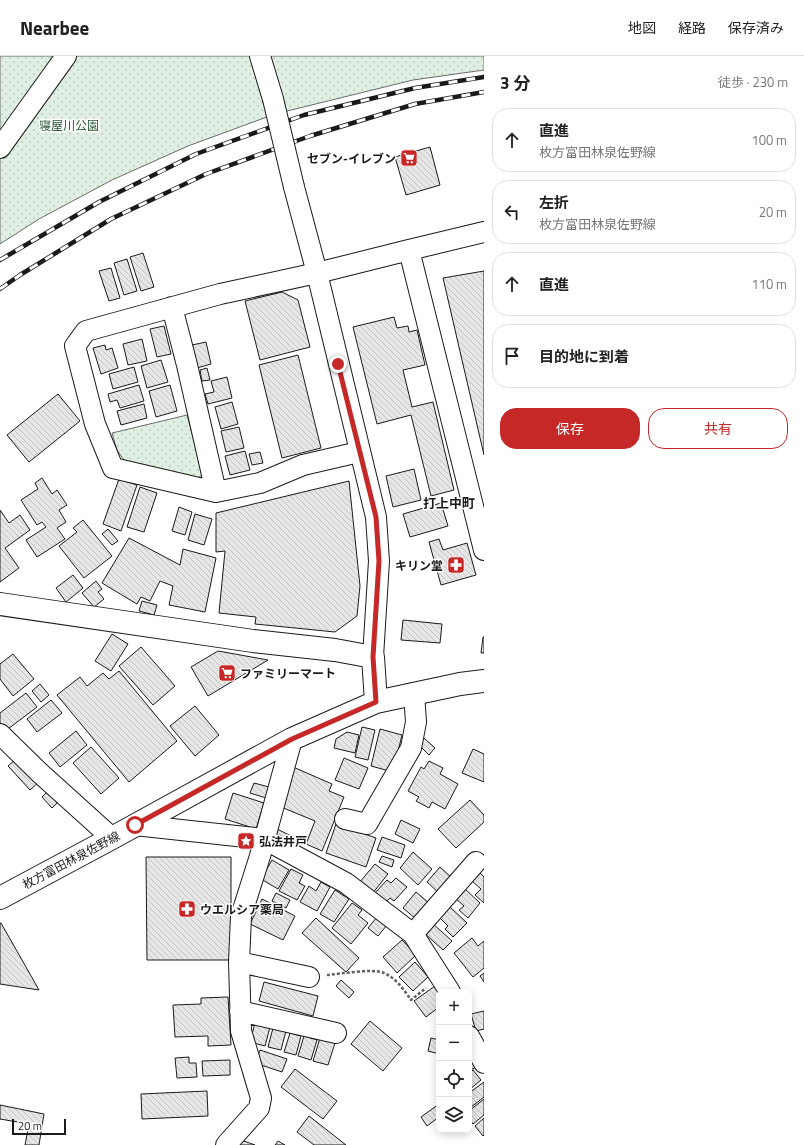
<!DOCTYPE html>
<html lang="ja">
<head>
<meta charset="utf-8">
<style>
	:root { --surface:#fff; --page:#f2f2f2; --text:#222; --muted:#767676; --line:#e0e0e0; --accent:#c62828 }
	body { margin:0; font-family:"Titillium Web","Noto Sans JP",sans-serif; background:var(--page); color:var(--text) }
	.controls { position:absolute; right:12px; bottom:12px; display:grid; overflow:hidden; border-radius:8px; box-shadow:0 2px 10px #0003 }
	.controls button { width:36px; height:36px; display:grid; place-items:center; padding:0; border:0; border-bottom:1px solid var(--line); background:var(--surface); color:var(--text); font:20px sans-serif }
	.scale { position:absolute; left:12px; bottom:10px; width:54px; box-sizing:border-box; padding-left:4px; border:2px solid #1a1a1a; border-top:0; font-size:11px; line-height:14px; white-space:nowrap; color:#1a1a1a; -webkit-text-stroke:3px #fff; paint-order:stroke }
	.stop { position:absolute; width:12px; height:12px; margin:-9px; border:3px solid #c62828; border-radius:50%; background:#fff }
	.stop.end { background:#c62828; border-color:#fff; box-shadow:0 1px 4px #0008 }
	.list { margin:0; padding:0; list-style:none }
	h2 { display:flex; justify-content:space-between; align-items:center; height:52px; margin:0; padding:0 16px; font-size:17px }
	h2 small { font-size:13px; font-weight:400; color:var(--muted) }
	.list li { display:grid; grid-template-columns:26px 1fr auto; gap:12px; align-items:center; box-sizing:border-box; height:64px; margin:0 8px 8px; padding:0 8px; border:1px solid var(--line); border-radius:16px }
	.list b { display:block; font-size:15px; white-space:nowrap }
	.list p { margin:0; font-size:13px; white-space:nowrap; color:var(--muted) }
	.list em { font-size:13px; font-style:normal; color:var(--muted) }
	.actions { display:flex; gap:8px; padding:12px 16px }
	.actions a { flex:1; padding:9px 0; border:1px solid var(--accent); border-radius:16px; text-align:center; font-size:14px; color:var(--accent) }
	.actions .main { background:var(--accent); color:#fff }
	.icon { flex:none; width:22px; height:22px; fill:none; stroke:currentColor; stroke-width:2; stroke-linecap:round; stroke-linejoin:round }
	.map { position:relative; flex:none; width:484px; height:1089px; overflow:hidden }
	header { display:flex; align-items:center; gap:24px; box-sizing:border-box; height:56px; padding:0 20px; background:var(--surface); border-bottom:1px solid var(--line) }
	header strong { font-size:19px }
	nav { display:flex; gap:22px; margin-inline-start:auto; font-size:14px }
	main { display:flex }
	aside { flex:1; background:var(--surface) }
	.map>svg:first-child { display:block }
	.grass { fill:url(#grass-dots); stroke:#6a6a6a }
	.building { fill:url(#building-back-hatch); stroke:#1a1a1a }
	.lines { fill:none; stroke-linecap:round; stroke-linejoin:round }
	.minor-casing { stroke:#1a1a1a; stroke-width:22 }
	.major-casing { stroke:#1a1a1a; stroke-width:24 }
	.path { stroke:#5f5f5f; stroke-width:2.5; stroke-dasharray:3 2; stroke-linecap:butt }
	.minor { stroke:#fff; stroke-width:20 }
	.major { stroke:#fff; stroke-width:22 }
	.rail-casing { stroke:#1a1a1a; stroke-width:4.5 }
	.rail { stroke:#fff; stroke-width:3; stroke-dasharray:9; stroke-linecap:butt }
	.minor-bridge-casing { stroke:#1a1a1a; stroke-width:22; stroke-linecap:butt }
	.minor-bridge { stroke:#fff; stroke-width:20 }
	.route { stroke:#c62828; stroke-width:5 }
	.labels { text-anchor:middle; dominant-baseline:central; stroke-width:3; stroke-linejoin:round; paint-order:stroke }
	.park-label { font-size:12px; fill:#2b5a34; stroke:#fff }
	.poi-label { font-size:12px; font-weight:bold; fill:#1a1a1a; stroke:#fff; text-anchor:start }
	.street-label { font-size:12px; fill:#1a1a1a; stroke:#fff }
	.neighbourhood-label { font-size:13px; font-weight:bold; fill:#1a1a1a; stroke:#fff }
</style>
</head>
<body>
<header>
<strong>Nearbee</strong>
<nav><a>地図</a><a>経路</a><a>保存済み</a></nav>
</header>
<main>
<div class="map">
<svg width="484" height="1089" viewBox="0 0 484 1089">
	<defs>
		<pattern id="grass-dots" width="8" height="8" patternUnits="userSpaceOnUse"><rect width="8" height="8" fill="#e0efe3"/><path d="M2 2h.1M6 6h.1" fill="none" stroke="#c0ccc2" stroke-width="1.8" stroke-linecap="round"/></pattern>
		<pattern id="building-back-hatch" width="6" height="6" patternUnits="userSpaceOnUse"><rect width="6" height="6" fill="#e6e6e6"/><path d="M-1 5l2 2M0 0l6 6M5-1l2 2" fill="none" stroke="#c5c5c5"/></pattern>
	</defs>
	<rect width="100%" height="100%" fill="#fff"/>
	<path class="grass" d="M0,0H484V14L413,24L275,58L188,90L112,124L39,163L0,188Z
		M187,359L203,418L193,426L124,404L117,394L112,377Z"/>
	<path class="building" d="M430,91L440,129L406,139L395,101Z
		M143,197L154,231L141,235L130,201Z
		M127,203L137,235L124,239L114,207Z
		M111,212L120,242L109,245L99,215Z
		M484,215V399L443,222Z
		M282,236L298,244L310,291L260,304L245,245Z
		M394,261L397,272L408,270L409,276L417,274L425,309L403,314L412,351L433,346L454,434L431,440L411,359L377,368L353,271Z
		M164,270L171,298L157,301L150,273Z
		M142,283L147,305L128,309L123,288Z
		M206,286L211,308L197,312L192,289Z
		M105,289L106,294L112,292L118,312L101,318L93,292Z
		M298,299L321,392L282,402L259,309Z
		M161,304L168,326L147,332L141,310Z
		M134,311L138,326L113,333L109,318Z
		M207,312L210,324L202,325L200,314Z
		M227,321L232,342L208,348L205,338L214,336L211,325Z
		M139,329L144,345L120,352L117,344L110,346L108,338Z
		M170,329L177,355L156,361L149,335Z
		M58,338L80,365L29,406L7,379Z
		M232,346L238,368L221,373L215,351Z
		M144,348L147,362L121,369L117,355Z
		M239,371L244,392L226,396L221,375Z
		M245,395L250,414L230,419L225,400Z
		M260,396L263,407L252,409L249,398Z
		M414,413L421,444L393,451L386,420Z
		M42,422L52,438L57,434L67,449L59,454L66,466L57,472L65,483L37,501L26,484L46,471L42,466L37,469L21,444L38,433L35,427Z
		M119,423L137,429L121,475L103,468Z
		M349,425L360,530L357,560L335,576L255,568L256,561L219,557L225,495L216,496V457Z
		M140,431L157,437L144,476L127,471Z
		M441,447L448,470L410,481L403,458Z
		M179,451L192,456L185,479L172,475Z
		M0,454L9,467L20,459L30,474L5,492L19,512L0,526Z
		M195,458L212,463L204,489L188,484Z
		M83,464L112,500L84,522L59,490L77,476L73,472Z
		M108,473L118,485L112,489L102,478Z
		M129,482L180,509L183,493L216,502L205,556L169,549L173,530L160,525L150,545L141,541L137,548L102,527Z
		M439,483L443,494L467,487L476,519L441,529L429,486Z
		M73,519L83,532L66,546L56,532Z
		M96,525L102,533L98,536L104,543L94,551L82,537Z
		M142,545L157,549L154,559L139,555Z
		M403,564L442,568L440,587L401,584Z
		M112,578L128,588L111,615L95,605Z
		M483,581H484V597H481Z
		M141,591L175,630L153,649L119,610Z
		M218,595L268,604L208,640L191,611Z
		M13,598L34,623L13,640L0,623V608Z
		M119,615L177,685L129,726L57,639L80,621L87,630L103,617L109,623Z
		M40,628L49,639L41,646L32,635Z
		M26,637L37,651L4,676L0,671V657Z
		M51,644L62,657L37,676L27,663Z
		M195,650L219,679L195,700L170,670Z
		M362,671L375,674L368,704L355,701Z
		M380,673L402,679L393,716L371,710Z
		M76,675L87,689L60,711L49,697Z
		M347,676L359,679L355,697L334,692L336,683Z
		M424,682L435,692L429,699L418,688Z
		M91,691L119,722L101,738L73,707Z
		M473,693L484,698V726L462,717Z
		M17,702L39,726L30,734L8,710Z
		M344,702L368,712L359,733L335,724Z
		M429,705L443,712L440,718L458,728L445,753L432,746L429,752L416,745L419,741L408,735L421,711L424,713Z
		M293,711L332,728L329,735L344,741L322,795L306,788L315,765L281,751L289,731L285,729Z
		M254,727L269,731L266,742L250,737Z
		M48,735L58,746L52,752L42,741Z
		M233,737L264,747L256,773L225,763Z
		M470,744L484,759V766L456,792L438,773Z
		M401,764L420,773L413,787L395,778Z
		M336,768L376,782L366,811L326,797Z
		M275,772L297,783L292,793L270,782Z
		M382,781L405,789L401,802L377,794Z
		M413,796L432,813L418,829L400,812Z
		M382,800L394,804L392,811L379,806Z
		M146,801H231V904H147Z
		M272,804L289,814L278,833L261,823Z
		M375,808L388,818L372,838L359,827Z
		M440,811L452,822L439,837L427,826Z
		M291,813L303,819L299,827L305,830L297,844L279,835Z
		M480,817L484,821V847L475,839L481,833L472,825Z
		M396,822L407,831L394,845L390,842L384,848L374,838L387,824L391,827Z
		M321,826L330,831L317,855L300,846L309,830L316,835Z
		M464,832L480,847L468,862L459,854L464,850L455,842Z
		M335,834L349,843L334,866L320,858Z
		M416,836L429,847L416,863L403,852Z
		M276,837L290,844L286,852L272,845Z
		M262,843L295,860L283,884L250,868Z
		M352,847L362,854L358,859L368,867L351,888L332,872Z
		M449,850L467,867L453,881L445,873L448,870L439,861Z
		M377,861L387,869L378,880L368,872Z
		M316,862L359,902L346,916L302,877Z
		M0,867H1L39,934L0,928Z
		M432,867L452,885L443,894L423,876Z
		M472,882L478,890L484,885V912L473,921L454,897Z
		M402,884L416,899L397,917L383,901Z
		M415,906L428,921L413,935L399,921Z
		M484,917V926L480,920Z
		M341,924L354,936L349,942L336,930Z
		M264,926L318,940L313,960L259,945Z
		M435,930L439,936V951L426,961L414,945Z
		M228,941L231,989L208,990V980L175,981L173,949L201,948V942Z
		M484,955V973L476,975L471,958Z
		M370,965L402,992L383,1015L351,988Z
		M255,967L270,971L265,990L250,986Z
		M273,972L286,975L281,994L268,991Z
		M290,977L301,980L296,999L284,996Z
		M304,980L317,984L311,1004L298,1000Z
		M320,982L335,987L328,1009L313,1005Z
		M431,982L439,984V998L428,995Z
		M260,994L287,1003L282,1016L255,1007Z
		M469,995L476,1011L469,1015Z
		M189,1001V1007H196L197,1021L177,1022L175,1002Z
		M230,1004V1019L203,1020L202,1005Z
		M295,1013L337,1045L323,1063L281,1031Z
		M473,1014L481,1024L469,1034V1018Z
		M484,1026V1041L470,1052L469,1037Z
		M207,1035L208,1060L142,1063L141,1038Z
		M484,1043V1059L473,1068L469,1063V1055Z
		M439,1048V1061L427,1070L421,1061Z
		M0,1049L44,1058L39,1089H25L29,1068L0,1063Z
		M309,1060L346,1089H314L297,1076Z
		M484,1062V1079L483,1080L475,1070Z
		M241,1084L255,1089H239Z
		M278,1085L285,1089H275Z"/>
	<g class="lines">
		<defs>
			<path id="minor" d="M260,0L273,43
				M0,92L66,0
				M294,131L317,217L376,461L379,505L373,601
				M409,194L484,176
				M172,251L187,309L216,436L113,412L95,368L75,290L86,275L220,238L317,217L409,194L484,494
				M216,436L260,427L303,409L359,396
				M0,678L40,717L112,782
				M345,763L367,768L411,692L416,666L414,637
				M135,769L264,783L346,827L413,878L450,936
				M413,878L476,806
				M239,906L309,921
				M240,955L336,977
				M469,980L484,1007
				M226,1089L259,1052L261,1042L241,975L239,906L241,860L260,800L292,683"/>
			<path id="major" d="M0,548L253,585L335,594L373,601L376,646
				M0,842L112,782L292,683L376,646L460,628L484,625"/>
		</defs>
		<use href="#minor" class="minor-casing"/>
		<use href="#major" class="major-casing"/>
		<path class="path" d="M327,919C340,918 373,912 384,917C396,922 404,934 411,944L426,932"/>
		<use href="#minor" class="minor"/>
		<use href="#major" class="major"/>
		<defs>
			<path id="rail" d="M0,204L99,146L196,98L304,59L415,32L484,21
				M0,233L20,219L111,163L206,118L310,80L415,48L484,36"/>
		</defs>
		<use href="#rail" class="rail-casing"/>
		<use href="#rail" class="rail"/>
		<defs>
			<path id="minor-bridge" d="M273,43L294,131"/>
		</defs>
		<use href="#minor-bridge" class="minor-bridge-casing"/>
		<use href="#minor-bridge" class="minor-bridge"/>
	</g>
	<g class="lines">
		<path class="route" d="M135,769L292,683L376,646L373,601L379,505L376,461L338,308"/>
	</g>
	<defs>
		<symbol id="supermarket-square" viewBox="-11 -11 22 22"><rect x="-9" y="-9" width="18" height="18" rx="4" fill="#c62828" stroke="#fff"/><path d="M-6-5.5h2.5l.6 2H6L4.5 2H-2.5L-4.4-4H-6ZM-1.5 3.2a1.3 1.3 0 1 0 .1 0ZM3 3.2a1.3 1.3 0 1 0 .1 0Z" fill="#fff"/></symbol>
		<symbol id="pharmacy-square" viewBox="-11 -11 22 22"><rect x="-9" y="-9" width="18" height="18" rx="4" fill="#c62828" stroke="#fff"/><path d="M-2-6h4v4h4v4h-4v4h-4v-4h-4v-4h4Z" fill="#fff"/></symbol>
		<symbol id="sight-square" viewBox="-11 -11 22 22"><rect x="-9" y="-9" width="18" height="18" rx="4" fill="#c62828" stroke="#fff"/><path d="M0-6L1.8-2.2L6-1.7L2.9 1.2L3.7 5.4L0 3.3L-3.7 5.4L-2.9 1.2L-6-1.7L-1.8-2.2Z" fill="#fff"/></symbol>
	</defs>
	<g fill-rule="evenodd">
		<use href="#supermarket-square" x="399" y="92" width="20" height="20"/>
		<use href="#pharmacy-square" x="446" y="499" width="20" height="20"/>
		<use href="#supermarket-square" x="217" y="607" width="20" height="20"/>
		<use href="#sight-square" x="236" y="775" width="20" height="20"/>
		<use href="#pharmacy-square" x="177" y="843" width="20" height="20"/>
	</g>
	<g class="labels">
		<g class="park-label">
			<text x="69" y="69">寝屋川公園</text>
		</g>
		<g class="poi-label">
			<text x="396" y="102" text-anchor="end">セブン-イレブン</text>
			<text x="443" y="509" text-anchor="end">キリン堂</text>
			<text x="240" y="617">ファミリーマート</text>
			<text x="259" y="785">弘法井戸</text>
			<text x="200" y="853">ウエルシア薬局</text>
		</g>
		<g class="street-label">
			<text transform="translate(71 804) rotate(-28)">枚方富田林泉佐野線</text>
		</g>
		<g class="neighbourhood-label">
			<text x="449" y="447">打上中町</text>
		</g>
	</g>
</svg>
<div class="controls">
<button>+</button>
<button>−</button>
<button><svg class="icon" aria-label="locate" viewBox="0 0 24 24"><circle cx="12" cy="12" r="6"/><path d="M12 2v4M12 18v4M2 12h4M18 12h4"/></svg></button>
<button><svg class="icon" aria-label="layers" viewBox="0 0 24 24"><path d="M12 4l9 5-9 5-9-5zM3 14l9 5 9-5"/></svg></button>
</div>
<div class="scale">20 m</div>
<div class="stop" style="left:135px;top:769px"></div>
<div class="stop end" style="left:338px;top:308px"></div>
</div>
<aside>
<h2>3 分<small>徒歩 · 230 m</small></h2>
<ul class="list">
<li><svg class="icon" aria-label="ahead" viewBox="0 0 24 24"><path d="M12 20V5M6 11l6-6 6 6"/></svg><div><b>直進</b><p>枚方富田林泉佐野線</p></div><em>100 m</em></li>
<li><svg class="icon" aria-label="left" viewBox="0 0 24 24"><path d="M17 20v-9H6M10 6l-5 5 5 5"/></svg><div><b>左折</b><p>枚方富田林泉佐野線</p></div><em>20 m</em></li>
<li><svg class="icon" aria-label="ahead" viewBox="0 0 24 24"><path d="M12 20V5M6 11l6-6 6 6"/></svg><div><b>直進</b></div><em>110 m</em></li>
<li><svg class="icon" aria-label="arrive" viewBox="0 0 24 24"><path d="M6 21V4h12l-3 4 3 4H6"/></svg><div><b>目的地に到着</b></div></li>
</ul>
<div class="actions"><a class="main">保存</a><a>共有</a></div>
</aside>
</main>
</body>
</html>
